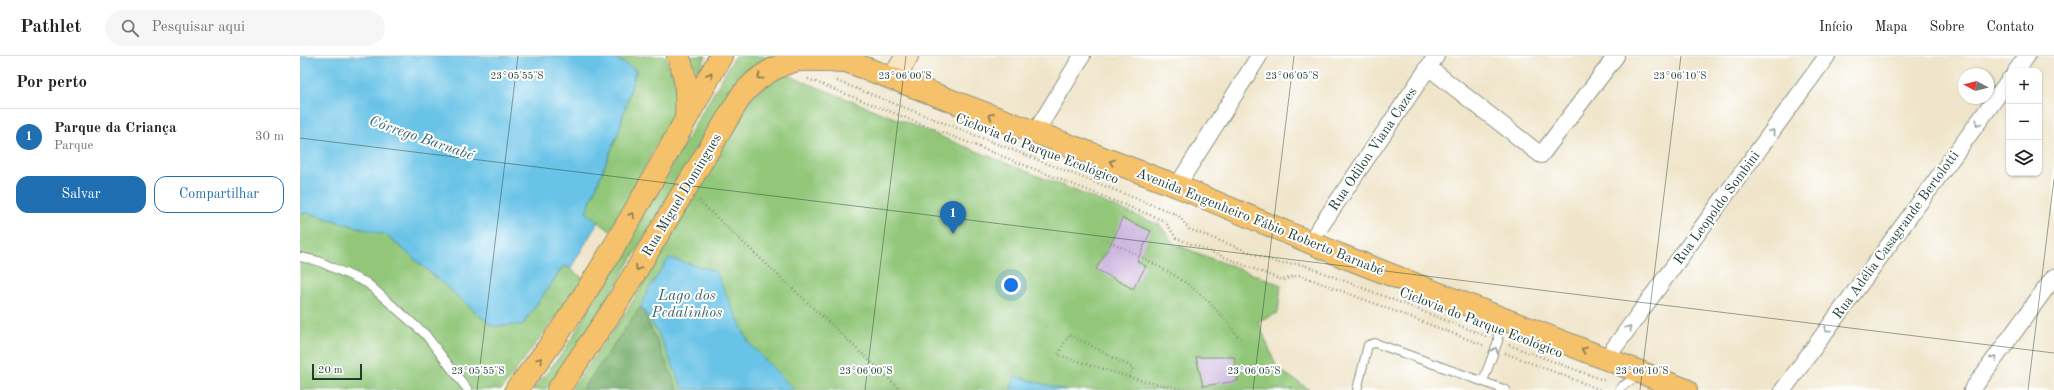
<!DOCTYPE html>
<html lang="pt">
<head>
<meta charset="utf-8">
<style>
	:root { --surface:#fff; --page:#f6f6f6; --text:#222; --muted:#767676; --line:#e0e0e0; --accent:#1f6fb2 }
	body { margin:0; font-family:"Old Standard TT",serif; background:var(--page); color:var(--text) }
	.controls { position:absolute; right:12px; top:12px; display:grid; overflow:hidden; border-radius:8px; box-shadow:0 1px 3px #0004 }
	.controls button { width:36px; height:36px; display:grid; place-items:center; padding:0; border:0; border-bottom:1px solid var(--line); background:var(--surface); color:var(--text); font:20px sans-serif }
	.compass { position:absolute; left:1658px; top:12px; width:36px; height:36px; border-radius:50%; background:var(--surface); box-shadow:0 1px 3px #0004; rotate:277deg }
	.scale { position:absolute; left:12px; bottom:10px; width:50px; box-sizing:border-box; padding-left:4px; border:2px solid #1f3d34; border-top:0; font-size:11px; line-height:14px; white-space:nowrap; color:#1f3d34; -webkit-text-stroke:3px #fff; paint-order:stroke }
	.you { position:absolute; left:711px; top:229px; width:14px; height:14px; margin:-10px; border:3px solid #fff; border-radius:50%; background:#1a73e8; box-shadow:0 0 0 6px #1a73e833 }
	.badge { display:grid; place-items:center; width:26px; height:26px; border-radius:50%; background:var(--accent); color:#fff; font-size:13px; font-weight:700 }
	.pin { position:absolute; translate:-50% -33px; filter:drop-shadow(0 1px 2px #0008) }
	.pin::after { content:''; position:absolute; top:21px; width:14px; height:12px; background:inherit; clip-path:polygon(0 0,100% 0,50% 100%) }
	.list { margin:0; padding:0; list-style:none }
	h2 { display:flex; justify-content:space-between; align-items:center; height:52px; margin:0; padding:0 16px; font-size:17px }
	h2 small { font-size:13px; font-weight:400; color:var(--muted) }
	.list li { display:grid; grid-template-columns:26px 1fr auto; gap:12px; align-items:center; box-sizing:border-box; height:56px; padding:0 16px; border-top:1px solid var(--line) }
	.list b { display:block; font-size:15px; white-space:nowrap }
	.list p { margin:0; font-size:13px; white-space:nowrap; color:var(--muted) }
	.list em { font-size:13px; font-style:normal; color:var(--muted) }
	.actions { display:flex; gap:8px; padding:12px 16px }
	.actions a { flex:1; padding:9px 0; border:1px solid var(--accent); border-radius:12px; text-align:center; font-size:14px; color:var(--accent) }
	.actions .main { background:var(--accent); color:#fff }
	.icon { flex:none; width:22px; height:22px; fill:none; stroke:currentColor; stroke-width:2; stroke-linecap:round; stroke-linejoin:round }
	.map { position:relative; flex:none; width:1754px; height:334px; overflow:hidden }
	header { display:flex; align-items:center; gap:24px; box-sizing:border-box; height:56px; padding:0 20px; background:var(--surface); border-bottom:1px solid var(--line) }
	header strong { font-size:19px }
	nav { display:flex; gap:22px; margin-inline-start:auto; font-size:14px }
	.search { width:280px; height:36px; background:var(--page); display:flex; align-items:center; gap:10px; box-sizing:border-box; padding:0 14px; border-radius:22px; color:var(--muted); font-size:15px }
	main { display:flex }
	aside { flex:1; background:var(--surface) }
	.map>svg:first-child { display:block }
	.green { fill:#92c779; stroke:#588256 }
	.forest { fill:#75ac69; stroke:#4a744e }
	.water { fill:#69c3e7; stroke:#44808e }
	.building { fill:#ceb7e0 }
	.lines { fill:none; stroke-linecap:round; stroke-linejoin:round }
	.service-casing { stroke:#88917f; stroke-width:10 }
	.minor-casing { stroke:#88917f; stroke-width:18 }
	.secondary-casing { stroke:#88917f; stroke-width:24 }
	.primary-casing { stroke:#88917f; stroke-width:24 }
	.path { stroke:#88917f; stroke-width:2.5; stroke-dasharray:1 3; stroke-linecap:butt }
	.service { stroke:#fff; stroke-width:8 }
	.minor { stroke:#fff; stroke-width:16 }
	.secondary { stroke:#fbe6c4; stroke-width:22 }
	.primary { stroke:#f5c16b; stroke-width:22 }
	.oneway { stroke:#7f784d }
	.oneway2 { stroke:#8f9e9a }
	.ticks { fill:none; stroke:#1f3d34; stroke-width:1; stroke-opacity:0.45 }
	.labels { text-anchor:middle; dominant-baseline:central; stroke-width:4; stroke-linejoin:round; paint-order:stroke }
	.street-label { font-size:14px; fill:#1f3d34; stroke:#fff }
	.water-label { font-size:15px; font-style:italic; fill:#35656a; stroke:#fff }
	.ticks-label { font-size:10px; text-anchor:middle; fill:#1f3d34; stroke:#fff; stroke-width:4; stroke-linejoin:round; paint-order:stroke }
</style>
</head>
<body>
<header>
<strong>Pathlet</strong>
<div class="search"><svg class="icon" aria-label="search" viewBox="0 0 24 24"><circle cx="10" cy="10" r="6"/><path d="M15 15l6 6"/></svg>Pesquisar aqui</div>
<nav><a>Início</a><a>Mapa</a><a>Sobre</a><a>Contato</a></nav>
</header>
<main>
<aside>
<h2>Por perto<small></small></h2>
<ul class="list">
<li><span class="badge">1</span><div><b>Parque da Criança</b><p>Parque</p></div><em>30 m</em></li>
</ul>
<div class="actions"><a class="main">Salvar</a><a>Compartilhar</a></div>
</aside>
<div class="map">
<svg width="1754" height="334" viewBox="0 0 1754 334">
	<rect width="100%" height="100%" fill="#fff"/>
	<filter id="ink" filterUnits="userSpaceOnUse"><feTurbulence type="fractalNoise" baseFrequency=".025" numOctaves="2"/><feDisplacementMap in="SourceGraphic" scale="8" xChannelSelector="R" yChannelSelector="G"/><feConvolveMatrix kernelMatrix="1 2 1 2 8 2 1 2 1" color-interpolation-filters="sRGB"/></filter>
	<filter id="wash" filterUnits="userSpaceOnUse"><feTurbulence type="fractalNoise" baseFrequency=".012" numOctaves="4" result="noise"/><feDisplacementMap in="SourceGraphic" scale="16" xChannelSelector="R" yChannelSelector="G"/><feGaussianBlur stdDeviation="0.9" result="paint"/><feColorMatrix in="noise" values="0 0 0 0 0 0 0 0 0 0 0 0 0 0 0 0 0 1.4 0 .05"/><feComposite in="paint" operator="in"/></filter>
	<g filter="url(#wash)">
		<rect width="100%" height="100%" fill="#f0e5ca"/>
		<path class="green" d="M311,0H366L376,29L377,51L310,175L286,156L318,77L336,15Z
			M389,0H406L398,16Z
			M435,0H475L448,15L430,38L271,304L245,334H233L265,294Z
			M485,18L860,169L874,188L981,229L978,257L958,265L977,312L1010,334H765L715,321L711,334H378L341,250L282,334H271L327,255L394,137L453,39L471,25Z
			M0,157H8L88,180L192,270L222,269L264,209L284,223L201,334H0Z"/>
		<path class="forest" d="M341,250L378,334H282Z"/>
		<path class="water" d="M0,0H311L336,14L318,77L286,156L298,166L270,213L264,209L222,269L192,270L88,180L8,157H0Z
			M369,202L415,215L449,287L494,334L383,333L358,277L341,250L350,231Z
			M715,320L765,334H711Z"/>
		<g id="blocks">
			<path class="building" d="M822,162L851,175L837,205L846,210L833,233L796,213L814,182Z
				M896,301H934L938,325L903,330Z"/>
		</g>
	</g>
	<g filter="url(#ink)">
		<use href="#blocks" fill-opacity="0" stroke="#88917f" stroke-width="1"/>
		<g class="lines">
			<defs>
				<path id="service" d="M0,201L18,205L67,227L125,278L168,334
					M1183,325L1198,285L1197,263
					M1057,334L1068,289L1075,287L1206,334
					M1319,334L1321,331L1339,319"/>
				<path id="minor" d="M1128,11L1241,99L1316,0
					M1716,15L1727,0
					M735,77L782,0
					M877,130L959,0
					M1010,186L1136,0
					M1306,303L1527,0
					M1483,334L1709,24
					M1672,334L1754,221"/>
				<path id="secondary" d="M593,23L607,0"/>
				<path id="primary" d="M378,0C387,20 387,40 386,61
					M533,0L877,130L1040,199L1386,334
					M216,334C298,232 357,114 421,0
					M258,334L312,255L441,40C455,23 472,11 494,5C507,2 530,5 544,5"/>
			</defs>
			<use href="#service" class="service-casing"/>
			<use href="#minor" class="minor-casing"/>
			<use href="#secondary" class="secondary-casing"/>
			<use href="#primary" class="primary-casing"/>
			<path class="path" d="M508,23L865,165L876,182L982,224L1000,219L1183,289
				M537,25L868,155L878,159L889,173L978,207L1001,208L1186,280
				M399,145L601,334
				M803,182C832,197 875,216 899,237C915,251 928,267 940,283
				M1209,289L1306,325
				M1205,297L1301,334
				M829,321L833,312L769,278L758,299L842,325L885,334
				M990,331L993,334
				M903,334V330"/>
			<use href="#service" class="service"/>
			<use href="#minor" class="minor"/>
			<use href="#secondary" class="secondary"/>
			<use href="#primary" class="primary"/>
		</g>
		<defs><path id="oneway-chevron" d="M-2-3.5L2.5 0L-2 3.5" fill="none" stroke-width="1.6" stroke-linecap="round" stroke-linejoin="round"/></defs>
		<g class="oneway">
			<use href="#oneway-chevron" transform="translate(410 19) rotate(-61)"/>
			<use href="#oneway-chevron" transform="translate(460 21) rotate(142)"/>
			<use href="#oneway-chevron" transform="translate(691 60) rotate(-159)"/>
			<use href="#oneway-chevron" transform="translate(812 106) rotate(-160)"/>
			<use href="#oneway-chevron" transform="translate(332 159) rotate(-60)"/>
			<use href="#oneway-chevron" transform="translate(338 212) rotate(121)"/>
			<use href="#oneway-chevron" transform="translate(1284 294) rotate(-159)"/>
			<use href="#oneway-chevron" transform="translate(240 304) rotate(-52)"/>
		</g>
		<g class="oneway2">
			<use href="#oneway-chevron" transform="translate(1678 67) rotate(126)"/>
			<use href="#oneway-chevron" transform="translate(1472 76) rotate(-54)"/>
			<use href="#oneway-chevron" transform="translate(1329 272) rotate(-54)"/>
			<use href="#oneway-chevron" transform="translate(1527 274) rotate(126)"/>
			<use href="#oneway-chevron" transform="translate(1195 294) rotate(-70)"/>
			<use href="#oneway-chevron" transform="translate(1694 302) rotate(-54)"/>
		</g>
	</g>
	<path class="ticks" d="M0,82L1754,297M177,334L218,0M565,334L606,0M953,334L994,0M1340,334L1381,0M1728,334L1754,123"/>
	<g class="labels">
		<g class="street-label">
			<text transform="translate(737 93) rotate(21)">Ciclovia do Parque Ecológico</text>
			<text transform="translate(1073 93) rotate(-56)">Rua Odilon Viana Cazes</text>
			<text transform="translate(382 139) rotate(-59)">Rua Miguel Domingues</text>
			<text transform="translate(1417 152) rotate(-54)">Rua Leopoldo Sombini</text>
			<text transform="translate(960 166) rotate(22)">Avenida Engenheiro Fábio Roberto Barnabé</text>
			<text transform="translate(1596 179) rotate(-54)">Rua Adélia Casagrande Bertolotti</text>
			<text transform="translate(1181 267) rotate(21)">Ciclovia do Parque Ecológico</text>
		</g>
		<g class="water-label">
			<text transform="translate(121 83) rotate(19)">Córrego Barnabé</text>
			<text x="387" y="240">Lago dos<tspan x="387" dy="17">Pedalinhos</tspan></text>
		</g>
	</g>
	<g class="ticks-label">
		<text x="217" y="23">23°05'55"S</text>
		<text x="605" y="23">23°06'00"S</text>
		<text x="992" y="23">23°06'05"S</text>
		<text x="1380" y="23">23°06'10"S</text>
		<text x="178" y="318">23°05'55"S</text>
		<text x="566" y="318">23°06'00"S</text>
		<text x="954" y="318">23°06'05"S</text>
		<text x="1342" y="318">23°06'10"S</text>
	</g>
</svg>
<div class="controls">
<button>+</button>
<button>−</button>
<button><svg class="icon" aria-label="layers" viewBox="0 0 24 24"><path d="M12 4l9 5-9 5-9-5zM3 14l9 5 9-5"/></svg></button>
</div>
<svg class="compass" viewBox="-18 -18 36 36"><path d="M0-13l5 13h-10z" fill="#e53935"/><path d="M0 13l5-13h-10z" fill="#767676"/></svg>
<div class="scale">20 m</div>
<div class="you"></div>
<div class="pin badge" style="left:653px;top:178px">1</div>
</div>
</main>
</body>
</html>
